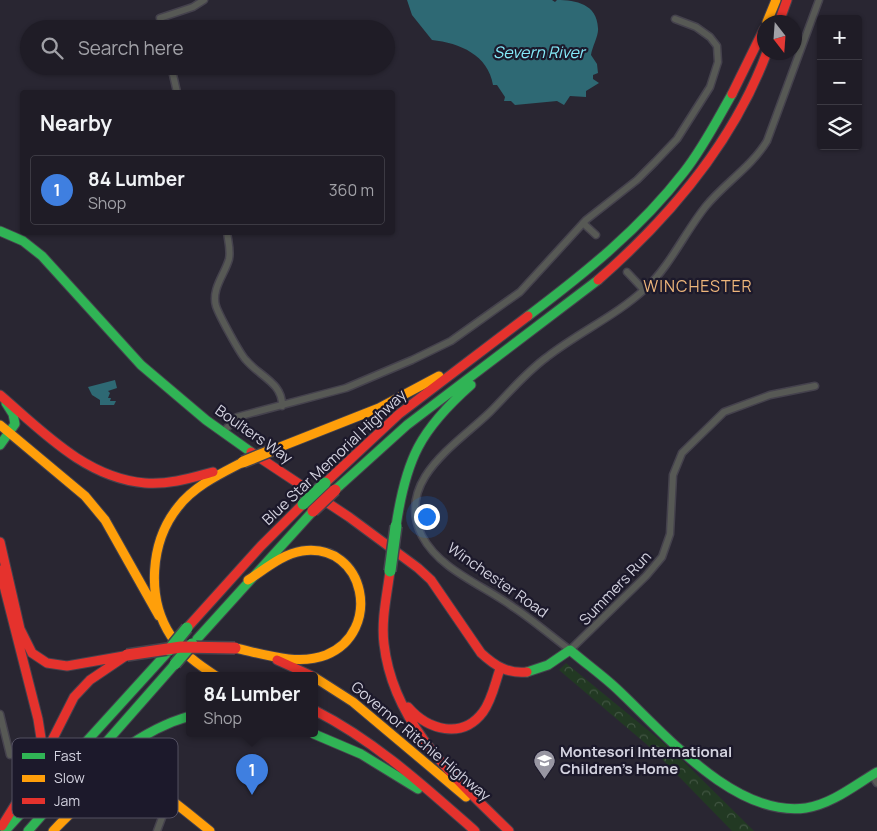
<!DOCTYPE html>
<html lang="en">
<head>
<meta charset="utf-8">
<style>
	:root { --surface:#1f1c26; --page:#2c2932; --text:#f1f3f6; --muted:#a1a1a7; --line:#3c3a43; --accent:#d93025 }
	body { margin:0; font-family:Manrope,sans-serif; background:var(--page); color:var(--text) }
	.controls { position:absolute; right:15px; top:15px; display:grid; overflow:hidden; border-radius:5px; box-shadow:0 1px 4px #0004 }
	.controls button { width:45px; height:45px; display:grid; place-items:center; padding:0; border:0; border-bottom:1px solid var(--line); background:var(--surface); color:var(--text); font:25px sans-serif }
	.compass { position:absolute; left:757px; top:15px; width:45px; height:45px; border-radius:50%; background:var(--surface); box-shadow:0 1px 4px #0004; rotate:163deg }
	.you { position:absolute; left:426px; top:516px; width:18px; height:18px; margin:-12px; border:4px solid #fff; border-radius:50%; background:#1a73e8; box-shadow:0 0 0 8px #1a73e833 }
	.badge { display:grid; place-items:center; width:32px; height:32px; border-radius:50%; background:var(--accent); color:#fff; font-size:16px; font-weight:700 }
	.pin { position:absolute; translate:-50% -41px; filter:drop-shadow(0 1px 2px #0008) }
	.pin::after { content:''; position:absolute; top:26px; width:18px; height:15px; background:inherit; clip-path:polygon(0 0,100% 0,50% 100%) }
	.popup { position:absolute; left:186px; top:672px; width:132px; height:65px; box-sizing:border-box; display:grid; place-content:center; border-radius:5px; background:var(--surface); filter:drop-shadow(0 1px 4px #0005); font-size:16px; white-space:nowrap; color:var(--muted) }
	.popup b { font-size:19px; color:var(--text) }
	.popup::after { content:''; position:absolute; left:50%; top:100%; margin-left:-10px; border:10px solid transparent; border-top-color:var(--surface) }
	.list { margin:0; padding:0; list-style:none }
	h2 { display:flex; justify-content:space-between; align-items:center; height:65px; margin:0; padding:0 20px; font-size:21px }
	h2 small { font-size:16px; font-weight:400; color:var(--muted) }
	.list li { display:grid; grid-template-columns:32px 1fr auto; gap:15px; align-items:center; box-sizing:border-box; height:70px; margin:0 10px 10px; padding:0 10px; border:1px solid var(--line); border-radius:5px }
	.list b { display:block; font-size:19px; white-space:nowrap }
	.list p { margin:0; font-size:16px; white-space:nowrap; color:var(--muted) }
	.list em { font-size:16px; font-style:normal; color:var(--muted) }
	.icon { flex:none; width:28px; height:28px; fill:none; stroke:currentColor; stroke-width:2; stroke-linecap:round; stroke-linejoin:round }
	.map { position:relative; flex:none; width:877px; height:831px; overflow:hidden }
	.search { position:absolute; background:var(--surface); box-shadow:0 1px 4px #0004; left:20px; top:20px; width:375px; height:55px; display:flex; align-items:center; gap:12px; box-sizing:border-box; padding:0 18px; border-radius:28px; color:var(--muted); font-size:19px }
	.panel { position:absolute; background:var(--surface); box-shadow:0 1px 4px #0004; left:20px; top:90px; width:375px; height:145px; border-radius:5px }
	.map>svg:first-child { display:block }
	.forest { fill:url(#forest-crowns) }
	.water { fill:#2e6974 }
	.lines { fill:none; stroke-linecap:round; stroke-linejoin:round }
	.street-casing { stroke:#45424d; stroke-width:9 }
	.fast-casing { stroke:#45424d; stroke-width:11 }
	.slow-casing { stroke:#45424d; stroke-width:11 }
	.jam-casing { stroke:#45424d; stroke-width:11 }
	.street { stroke:#575955; stroke-width:6 }
	.fast { stroke:#30b455; stroke-width:9 }
	.slow { stroke:#ff9f0a; stroke-width:9 }
	.jam { stroke:#e5322d; stroke-width:9 }
	.fast-bridge-casing { stroke:#45424d; stroke-width:14; stroke-linecap:butt }
	.slow-bridge-casing { stroke:#45424d; stroke-width:14; stroke-linecap:butt }
	.jam-bridge-casing { stroke:#45424d; stroke-width:14; stroke-linecap:butt }
	.fast-bridge { stroke:#30b455; stroke-width:11 }
	.slow-bridge { stroke:#ff9f0a; stroke-width:11 }
	.jam-bridge { stroke:#e5322d; stroke-width:11 }
	.labels { text-anchor:middle; dominant-baseline:central; stroke-width:4.5; stroke-linejoin:round; paint-order:stroke }
	.street-label { font-size:15px; fill:#d3d2df; stroke:#1c192b }
	.poi-label { font-size:15px; font-weight:bold; fill:#d3d2df; stroke:#1c192b; text-anchor:start }
	.water-label { font-size:16px; font-style:italic; fill:#85ebfa; stroke:#1c192b }
	.neighbourhood-label { font-size:16px; letter-spacing:1px; fill:#eeb67b; stroke:#1c192b }
	.key { fill:#1c192b; stroke:#535061; stroke-width:1 }
	.key-label { font-size:14px; fill:#d3d2df }
</style>
</head>
<body>
<div class="map">
<svg width="877" height="831" viewBox="0 0 877 831">
	<defs>
		<pattern id="forest-crowns" width="20" height="18" patternUnits="userSpaceOnUse" patternTransform="scale(1.25)"><rect width="20" height="18" fill="#223923"/><path d="M2 6a3 3 0 1 1 6 0M12 15a3 3 0 1 1 6 0" fill="none" stroke="#415542"/></pattern>
	</defs>
	<rect width="100%" height="100%" fill="#292632"/>
	<path class="forest" d="M566,663L671,749L754,831H732L652,749L559,670Z"/>
	<path class="water" d="M407,0H552L555,2L557,0C576,0 597,4 598,28C599,35 592,47 591,55L597,64L598,73L593,75V79L599,83L586,91V97L570,96L564,105L557,101L515,105L511,101H504L505,97L497,85H493C488,55 460,43 432,40L412,15Z
		M115,380L117,388L108,391L110,393L108,398H111L110,401H116L114,405H100V400L92,395L88,387Z"/>
	<g class="lines">
		<defs>
			<path id="street" d="M163,29L160,18L193,7L204,0
				M171,66L177,92
				M583,223L596,235
				M227,232C228,241 231,250 229,259C225,274 211,289 216,306C219,315 240,354 246,360C259,376 283,383 282,406
				M627,272L644,290
				M815,386L770,395L724,412L682,453L673,475L670,534L662,557L646,576L570,650C551,636 533,620 513,607C483,585 440,570 422,536C394,481 457,444 490,412C509,393 525,373 547,357C579,332 616,316 646,288C670,266 685,232 706,206C725,183 752,166 767,141L819,0
				M224,431L237,417L346,388L412,360L451,341L520,292L586,220L637,180L655,162L677,139L710,87L718,62L717,46L710,37L696,27L675,19
				M0,714L10,755
				M872,775L877,783
				M157,831L169,799"/>
			<path id="fast" d="M0,231L23,241L42,256L141,365L206,420L251,452
				M528,316C585,273 640,229 684,172C703,148 717,120 732,94
				M0,445L15,424L13,414L6,403
				M335,490L407,425L598,280
				M396,526C406,459 420,430 471,385
				M197,639L313,511
				M527,672L548,665L570,650C585,663 602,675 617,689C664,733 735,818 806,808C832,804 855,785 877,772
				M314,734L361,754L418,789
				M64,800C101,765 140,730 190,716
				M5,831L166,654
				M28,831L175,664"/>
			<path id="slow" d="M767,22L776,0
				M0,425L85,496L105,520L159,616
				M275,449L379,408L439,376
				M235,648C263,654 298,666 326,655C383,632 366,542 302,551C282,554 264,570 248,580
				M216,676C199,665 182,653 171,636C146,598 150,542 178,507C194,486 220,474 243,462
				M314,677L353,702L466,797
				M53,831C126,755 137,772 210,831"/>
			<path id="jam" d="M779,22L787,0
				M732,94L764,29
				M598,280C669,218 734,141 767,52
				M0,395C43,432 86,478 145,483C168,485 191,478 213,472
				M251,452L349,517L418,568L431,580L481,653C495,666 508,674 527,672
				M325,483L399,414L528,316
				M0,542L20,629L32,653L47,663L67,666L124,656
				M0,570L38,719L41,738L39,758
				M390,571C387,595 381,620 384,644C393,724 455,778 509,831
				M187,628L261,546L303,504
				M277,660L312,676
				M408,707C428,730 462,740 483,712C492,700 495,683 500,669
				M314,710C375,741 424,786 475,831
				M2,826L38,768L74,697L90,680L127,655"/>
		</defs>
		<use href="#street" class="street-casing"/>
		<use href="#fast" class="fast-casing"/>
		<use href="#slow" class="slow-casing"/>
		<use href="#jam" class="jam-casing"/>
		<use href="#street" class="street"/>
		<use href="#fast" class="fast"/>
		<use href="#slow" class="slow"/>
		<use href="#jam" class="jam"/>
		<defs>
			<path id="fast-bridge" d="M303,504L325,483
				M390,571L396,526
				M169,650L187,628
				M175,664L192,644"/>
			<path id="slow-bridge" d="M243,462L275,449"/>
			<path id="jam-bridge" d="M313,511L335,490
				M127,655L181,647L235,648"/>
		</defs>
		<use href="#fast-bridge" class="fast-bridge-casing"/>
		<use href="#slow-bridge" class="slow-bridge-casing"/>
		<use href="#jam-bridge" class="jam-bridge-casing"/>
		<use href="#fast-bridge" class="fast-bridge"/>
		<use href="#slow-bridge" class="slow-bridge"/>
		<use href="#jam-bridge" class="jam-bridge"/>
	</g>
	<defs>
		<symbol id="school-pin" viewBox="-11 -11 22 30"><path d="M0 17L-7.5 6A9.5 9.5 0 1 1 7.5 6Z" fill="#9896a2" stroke="#1c192b"/><path d="M0-5L7-2L0 1L-7-2ZM-4 1L0 2.5L4 1V4Q0 6-4 4Z" fill="#fff"/></symbol>
	</defs>
	<g fill-rule="evenodd">
		<use href="#school-pin" x="532" y="748" width="25" height="34"/>
	</g>
	<g class="labels">
		<g class="street-label">
			<text transform="translate(254 434) rotate(35)">Boulters Way</text>
			<text transform="translate(334 457) rotate(-43)">Blue Star Memorial Highway</text>
			<text transform="translate(498 580) rotate(35)">Winchester Road</text>
			<text transform="translate(615 588) rotate(-46)">Summers Run</text>
			<text transform="translate(421 741) rotate(40)">Governor Ritchie Highway</text>
		</g>
		<g class="poi-label">
			<text x="560" y="751">Montesori International<tspan x="560" dy="17">Children's Home</tspan></text>
		</g>
		<g class="water-label">
			<text x="539" y="52">Severn River</text>
		</g>
		<g class="neighbourhood-label">
			<text x="698" y="286">WINCHESTER</text>
		</g>
	</g>
	<rect x="12" y="738" width="166" height="80" rx="8" class="key"/>
	<rect x="22" y="753" width="23" height="6" fill="#30b455"/>
	<rect x="22" y="775" width="23" height="7" fill="#ff9f0a"/>
	<rect x="22" y="798" width="23" height="6" fill="#e5322d"/>
	<g class="key-label">
		<text x="54" y="761">Fast</text>
		<text x="54" y="783">Slow</text>
		<text x="54" y="806">Jam</text>
	</g>
</svg>
<div class="controls">
<button>+</button>
<button>−</button>
<button><svg class="icon" aria-label="layers" viewBox="0 0 24 24"><path d="M12 4l9 5-9 5-9-5zM3 14l9 5 9-5"/></svg></button>
</div>
<svg class="compass" viewBox="-18 -18 36 36"><path d="M0-13l5 13h-10z" fill="#e53935"/><path d="M0 13l5-13h-10z" fill="#a1a1a7"/></svg>
<div class="you"></div>
<div class="pin badge" style="left:252px;top:795px;background:#3f7fe0">1</div>
<div class="popup"><b>84 Lumber</b>Shop</div>
<div class="search"><svg class="icon" aria-label="search" viewBox="0 0 24 24"><circle cx="10" cy="10" r="6"/><path d="M15 15l6 6"/></svg>Search here</div>
<section class="panel">
<h2>Nearby<small></small></h2>
<ul class="list">
<li><span class="badge" style="background:#3f7fe0">1</span><div><b>84 Lumber</b><p>Shop</p></div><em>360 m</em></li>
</ul>
</section>
</div>
</body>
</html>
